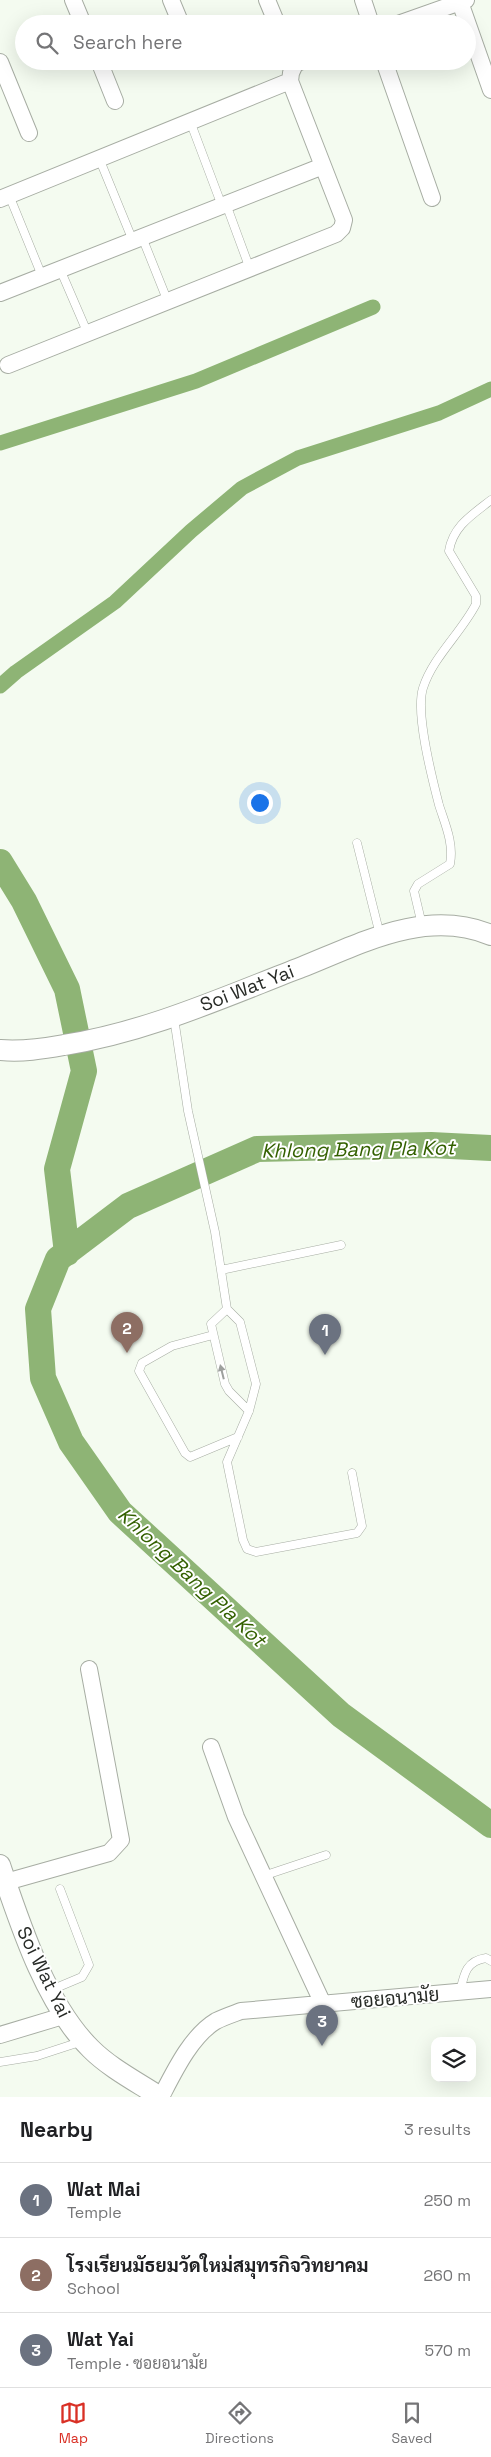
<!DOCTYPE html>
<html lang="en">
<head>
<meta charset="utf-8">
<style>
	:root { --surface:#fff; --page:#f2f2f2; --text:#202124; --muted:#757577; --line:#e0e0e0; --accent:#d93025 }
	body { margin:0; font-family:"Space Grotesk",Sarabun,sans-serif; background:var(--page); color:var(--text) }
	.controls { position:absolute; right:15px; bottom:15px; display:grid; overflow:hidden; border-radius:10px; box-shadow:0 5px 20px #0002 }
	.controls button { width:45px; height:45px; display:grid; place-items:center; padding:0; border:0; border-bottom:1px solid var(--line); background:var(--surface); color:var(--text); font:25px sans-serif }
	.you { position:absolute; left:259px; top:802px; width:18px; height:18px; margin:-12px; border:4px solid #fff; border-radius:50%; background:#1a73e8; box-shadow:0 0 0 8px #1a73e833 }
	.badge { display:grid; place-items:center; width:32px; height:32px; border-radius:50%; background:var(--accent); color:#fff; font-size:16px; font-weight:700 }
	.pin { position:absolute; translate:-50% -41px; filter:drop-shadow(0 1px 2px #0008) }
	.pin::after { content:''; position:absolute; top:26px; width:18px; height:15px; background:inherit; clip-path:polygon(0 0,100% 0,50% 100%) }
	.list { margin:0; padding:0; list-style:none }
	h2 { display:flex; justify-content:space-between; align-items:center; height:65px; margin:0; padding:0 20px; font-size:21px }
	h2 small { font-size:16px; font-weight:400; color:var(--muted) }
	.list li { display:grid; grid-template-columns:32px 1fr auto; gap:15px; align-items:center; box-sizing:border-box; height:75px; padding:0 20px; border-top:1px solid var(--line) }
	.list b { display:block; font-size:19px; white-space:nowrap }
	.list p { margin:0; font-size:16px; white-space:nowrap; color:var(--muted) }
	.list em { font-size:16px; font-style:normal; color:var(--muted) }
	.icon { flex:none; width:28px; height:28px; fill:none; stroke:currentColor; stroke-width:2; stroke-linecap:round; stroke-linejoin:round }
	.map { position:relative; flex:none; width:491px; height:2097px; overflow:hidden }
	.search { position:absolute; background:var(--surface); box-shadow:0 5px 20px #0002; left:15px; right:15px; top:15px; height:55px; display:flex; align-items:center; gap:12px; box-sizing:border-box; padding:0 18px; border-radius:28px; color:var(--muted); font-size:19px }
	.sheet { height:290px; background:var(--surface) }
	nav { display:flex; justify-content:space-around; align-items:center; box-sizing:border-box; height:70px; border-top:1px solid var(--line); background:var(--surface); font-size:14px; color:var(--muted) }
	nav a { display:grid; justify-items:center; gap:2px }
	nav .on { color:var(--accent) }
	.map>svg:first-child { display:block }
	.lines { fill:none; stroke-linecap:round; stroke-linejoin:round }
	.canal { stroke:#8eb475; stroke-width:15 }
	.river { stroke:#8eb475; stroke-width:26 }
	.service-casing { stroke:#a7ada3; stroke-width:9 }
	.minor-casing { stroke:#a7ada3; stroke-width:18 }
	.tertiary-casing { stroke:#a7ada3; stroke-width:22 }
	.service { stroke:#fff; stroke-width:8 }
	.minor { stroke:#fff; stroke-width:16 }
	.tertiary { stroke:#fff; stroke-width:20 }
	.oneway { fill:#9ea09e }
	.labels { text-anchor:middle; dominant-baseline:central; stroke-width:4; stroke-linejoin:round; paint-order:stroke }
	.street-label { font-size:19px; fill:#282b27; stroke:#fff }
	.water-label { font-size:20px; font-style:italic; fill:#336000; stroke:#fff }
</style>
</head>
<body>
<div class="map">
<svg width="491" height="2097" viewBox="0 0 491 2097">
	<rect width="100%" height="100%" fill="#f4fbf0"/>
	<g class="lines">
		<path class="canal" d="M0,443L196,381L373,307
			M0,686L16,672L115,602L191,531L242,488L298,458L439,413L491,389"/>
		<path class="river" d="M0,862L24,901L67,989L84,1071L57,1169L67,1253
			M491,1148L431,1145L257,1149L128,1206L58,1259L38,1309L43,1378L71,1442L120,1512L341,1715L491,1825"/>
		<defs>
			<path id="service" d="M190,121L222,206
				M99,158L133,241
				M9,195L42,276
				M226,204L250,269
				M142,237L168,302
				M60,269L88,334
				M357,843L380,935
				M422,925L414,891L418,884L450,864C454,843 445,824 439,805C432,778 415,713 423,688C433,657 461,633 476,604V596L449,551C453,526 472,515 491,500
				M174,1018L188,1111L215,1232L227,1309L240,1322L256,1384L249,1411L227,1462L243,1540L247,1549L256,1552L357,1533L362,1526L352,1473
				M221,1270L341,1245
				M227,1309L211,1324L225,1384L229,1391L249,1411
				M213,1335L172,1346L142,1363L139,1371L185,1453L190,1457L238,1437
				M263,1876L326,1855
				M51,1990L82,1977L89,1965L60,1889
				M460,1992C464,1974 466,1961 486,1958L491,1961
				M0,2062L37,2056L83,2041"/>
			<path id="minor" d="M73,0L83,24
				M171,0L181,24
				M267,0L277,24
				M363,0L371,24
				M460,2L491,90
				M398,24L466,0
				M99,61L115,101
				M384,61L432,198
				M0,62L29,133
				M0,199L290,81
				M0,293L323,166
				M8,365L336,234L342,228L344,220L290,81L291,73L295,64L302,61
				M211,1747L236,1817L323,2004
				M6,1882L109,1853L121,1840L89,1669
				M0,2035L63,2016
				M161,2097C174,2072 191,2036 216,2021C224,2017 233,2014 241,2011L491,1989"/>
			<path id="tertiary" d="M0,1050C22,1052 42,1049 64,1045C147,1032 224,997 302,967C362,943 426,908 491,935
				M0,1865C20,1924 46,2005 91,2049C110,2068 137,2082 160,2097"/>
		</defs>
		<use href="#service" class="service-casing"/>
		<use href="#minor" class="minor-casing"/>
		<use href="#tertiary" class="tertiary-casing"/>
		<use href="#service" class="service"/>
		<use href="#minor" class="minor"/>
		<use href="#tertiary" class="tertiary"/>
	</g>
	<defs><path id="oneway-solid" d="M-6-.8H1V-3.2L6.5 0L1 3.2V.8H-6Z" transform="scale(1.25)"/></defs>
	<use class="oneway" href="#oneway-solid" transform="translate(222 1372) rotate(-104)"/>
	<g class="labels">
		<g class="street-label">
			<text transform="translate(247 988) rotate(-21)">Soi Wat Yai</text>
			<text transform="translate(44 1972) rotate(64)">Soi Wat Yai</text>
			<text transform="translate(395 1998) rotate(-5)">ซอยอนามัย</text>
		</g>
		<g class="water-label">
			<text transform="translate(358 1149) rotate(-1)">Khlong Bang Pla Kot</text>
			<text transform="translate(192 1577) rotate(43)">Khlong Bang Pla Kot</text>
		</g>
	</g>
</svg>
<div class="controls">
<button><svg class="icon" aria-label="layers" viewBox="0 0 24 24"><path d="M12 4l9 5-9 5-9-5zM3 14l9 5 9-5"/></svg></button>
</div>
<div class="you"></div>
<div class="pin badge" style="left:325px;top:1355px;background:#6b7280">1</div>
<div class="pin badge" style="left:127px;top:1353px;background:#8d6e63">2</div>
<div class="pin badge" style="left:322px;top:2046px;background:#6b7280">3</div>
<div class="search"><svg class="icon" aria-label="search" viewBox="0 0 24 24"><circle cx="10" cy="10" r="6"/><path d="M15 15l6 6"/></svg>Search here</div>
</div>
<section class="sheet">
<h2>Nearby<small>3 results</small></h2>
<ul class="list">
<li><span class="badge" style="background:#6b7280">1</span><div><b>Wat Mai</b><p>Temple</p></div><em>250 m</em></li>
<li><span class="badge" style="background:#8d6e63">2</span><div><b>โรงเรียนมัธยมวัดใหม่สมุทรกิจวิทยาคม</b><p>School</p></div><em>260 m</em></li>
<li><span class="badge" style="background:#6b7280">3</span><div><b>Wat Yai</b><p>Temple · ซอยอนามัย</p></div><em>570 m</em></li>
</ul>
</section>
<nav>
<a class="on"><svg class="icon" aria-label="map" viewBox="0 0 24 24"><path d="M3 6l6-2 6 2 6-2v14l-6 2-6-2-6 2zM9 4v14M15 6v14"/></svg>Map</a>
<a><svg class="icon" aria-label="directions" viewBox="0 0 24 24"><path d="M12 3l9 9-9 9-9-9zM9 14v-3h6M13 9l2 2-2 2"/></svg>Directions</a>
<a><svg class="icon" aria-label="saved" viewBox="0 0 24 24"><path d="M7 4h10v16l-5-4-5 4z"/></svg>Saved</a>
</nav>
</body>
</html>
